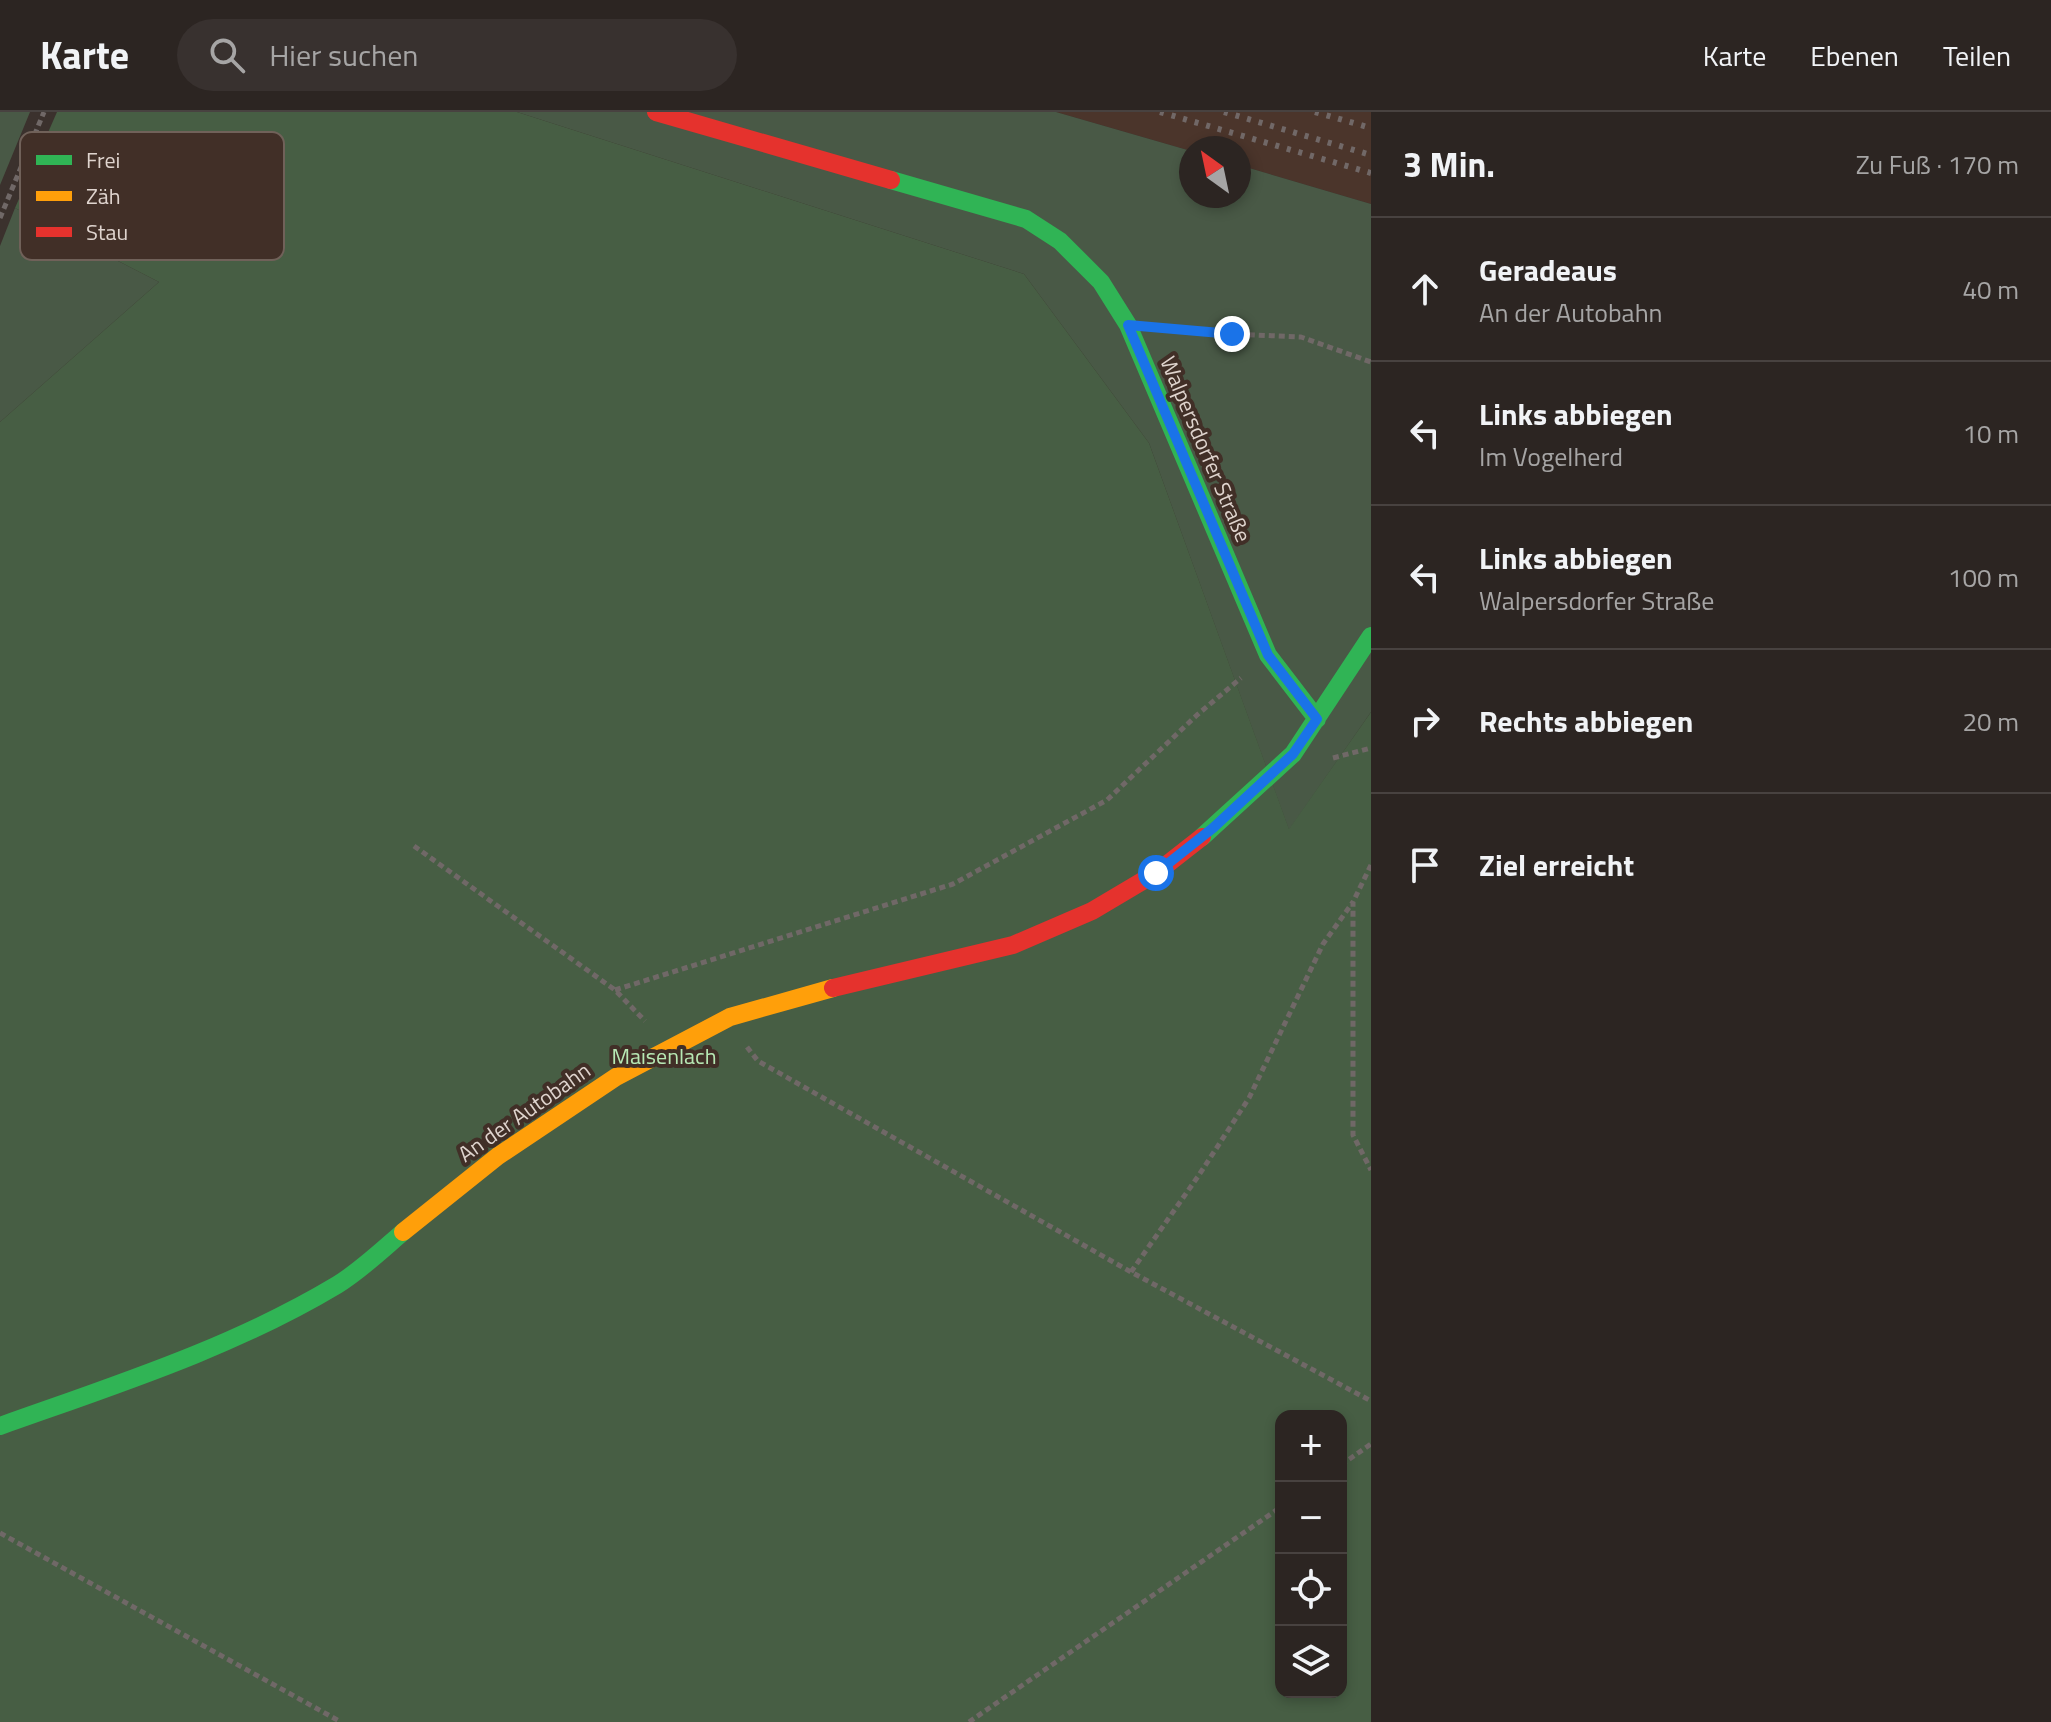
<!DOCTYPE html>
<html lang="de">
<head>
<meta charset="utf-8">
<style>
	:root { --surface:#2c2522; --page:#38312f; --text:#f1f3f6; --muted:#a6a5a5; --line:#484240 }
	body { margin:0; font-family:"Titillium Web",sans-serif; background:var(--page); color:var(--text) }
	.controls { position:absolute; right:24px; bottom:24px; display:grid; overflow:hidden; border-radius:16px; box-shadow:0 4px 12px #0003 }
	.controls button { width:72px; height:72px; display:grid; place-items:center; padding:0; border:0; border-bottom:2px solid var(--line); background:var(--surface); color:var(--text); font:40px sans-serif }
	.compass { position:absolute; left:1179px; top:24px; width:72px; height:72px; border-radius:50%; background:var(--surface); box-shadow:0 4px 12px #0003; rotate:327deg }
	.stop { position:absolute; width:24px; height:24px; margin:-18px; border:6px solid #1a73e8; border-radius:50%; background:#fff }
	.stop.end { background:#1a73e8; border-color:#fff; box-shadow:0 2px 8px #0008 }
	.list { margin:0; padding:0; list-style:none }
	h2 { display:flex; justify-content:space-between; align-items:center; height:104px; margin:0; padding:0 32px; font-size:34px }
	h2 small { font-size:26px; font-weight:400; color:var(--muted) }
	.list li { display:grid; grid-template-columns:52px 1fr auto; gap:24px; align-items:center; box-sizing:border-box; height:144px; padding:0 32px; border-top:2px solid var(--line) }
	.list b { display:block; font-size:30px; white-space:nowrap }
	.list p { margin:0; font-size:26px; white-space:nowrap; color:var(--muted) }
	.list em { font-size:26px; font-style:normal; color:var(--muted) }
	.icon { flex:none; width:44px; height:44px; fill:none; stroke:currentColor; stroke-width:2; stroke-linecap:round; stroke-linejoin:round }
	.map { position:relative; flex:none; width:1371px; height:1610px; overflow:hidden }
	header { display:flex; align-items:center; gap:48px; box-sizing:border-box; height:112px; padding:0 40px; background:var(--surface); border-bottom:2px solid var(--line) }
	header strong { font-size:38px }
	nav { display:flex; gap:44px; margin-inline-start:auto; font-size:28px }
	.search { width:560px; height:72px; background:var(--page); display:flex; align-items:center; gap:20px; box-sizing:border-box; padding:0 28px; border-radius:44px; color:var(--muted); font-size:30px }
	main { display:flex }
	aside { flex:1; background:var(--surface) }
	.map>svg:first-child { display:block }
	.built { fill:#4b352b }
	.green { fill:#495946 }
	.forest { fill:#475e44; fill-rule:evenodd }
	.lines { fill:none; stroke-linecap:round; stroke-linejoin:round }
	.path { stroke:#706867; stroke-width:5; stroke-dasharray:6 4; stroke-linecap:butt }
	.fast { stroke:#30b455; stroke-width:18 }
	.slow { stroke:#ff9f0a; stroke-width:18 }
	.jam { stroke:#e5322d; stroke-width:18 }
	.rail { stroke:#716867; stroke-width:6; stroke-dasharray:4 8; stroke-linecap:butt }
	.route { stroke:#1a73e8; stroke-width:10 }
	.labels { text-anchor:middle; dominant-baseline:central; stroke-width:8; stroke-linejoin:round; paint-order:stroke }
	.street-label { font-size:22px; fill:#dfd4ce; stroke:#412f27 }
	.park-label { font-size:22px; fill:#b7e8b4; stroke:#412f27 }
	.key { fill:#412f27; stroke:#706159; stroke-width:2 }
	.key-label { font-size:22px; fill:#dfd4ce }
</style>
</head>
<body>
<header>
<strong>Karte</strong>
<div class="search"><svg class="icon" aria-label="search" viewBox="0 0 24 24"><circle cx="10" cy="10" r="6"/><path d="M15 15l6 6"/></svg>Hier suchen</div>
<nav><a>Karte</a><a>Ebenen</a><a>Teilen</a></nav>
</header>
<main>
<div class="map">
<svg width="1371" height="1610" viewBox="0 0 1371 1610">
	<rect width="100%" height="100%" fill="#3b312d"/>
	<path class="built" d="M1056,0H1371V92L1239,53V36H1191V39Z"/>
	<path class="green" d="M0,0H30L0,73Z
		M517,0H1056L1191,39V84H1239V53L1371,92V600L1289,718L1149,331L1024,162Z
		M15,96L159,170L0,310V134Z"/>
	<path class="forest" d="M57,0H517L1024,162L1149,331L1289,717L1371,600V1610H0V310L159,170L15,96ZM1281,1304H1341V1580H1281Z"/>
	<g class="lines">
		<path class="path" d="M0,106L44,0
			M1169,217L1232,222L1301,225L1371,250
			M1333,646L1371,636
			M414,734L615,878L645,909
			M1371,753L1353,790V1023L1371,1058
			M615,878L953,772L1107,688L1197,603L1241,566
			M747,935L758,949L1131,1160L1371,1289
			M1131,1160L1199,1063L1249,986L1323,832L1353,790
			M1341,1353L1371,1332
			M0,1421L341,1610
			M969,1610L1281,1395"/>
		<path class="fast" d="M891,68L1026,107L1060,129L1101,170L1128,213L1268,543L1317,607
			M1202,725L1293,642L1371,524
			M0,1314C115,1273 232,1236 337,1173C360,1159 382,1138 403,1120"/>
		<path class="slow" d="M403,1120L498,1044L616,965L730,905L833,876"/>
		<path class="jam" d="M656,0L891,68
			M833,876L1013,833L1092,799L1156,761L1202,725"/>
		<path class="rail" d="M1160,0L1371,61
			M1224,0L1371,43
			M1315,0L1371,16"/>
	</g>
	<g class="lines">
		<path class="route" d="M1156,761L1213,716L1293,642L1317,607L1268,543L1128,213L1232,222"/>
	</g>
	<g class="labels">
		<g class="street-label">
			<text transform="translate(1206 337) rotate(67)">Walpersdorfer Straße</text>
			<text transform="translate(524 1000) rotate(-35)">An der Autobahn</text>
		</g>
		<g class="park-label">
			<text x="664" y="944">Maisenlach</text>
		</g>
	</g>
	<rect x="20" y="20" width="264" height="128" rx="12" class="key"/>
	<rect x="36" y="43" width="36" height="10" fill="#30b455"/>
	<rect x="36" y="79" width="36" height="10" fill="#ff9f0a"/>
	<rect x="36" y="115" width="36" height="10" fill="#e5322d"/>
	<g class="key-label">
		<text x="86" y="56">Frei</text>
		<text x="86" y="92">Zäh</text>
		<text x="86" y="128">Stau</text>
	</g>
</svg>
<div class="controls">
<button>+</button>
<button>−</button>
<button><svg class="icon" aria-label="locate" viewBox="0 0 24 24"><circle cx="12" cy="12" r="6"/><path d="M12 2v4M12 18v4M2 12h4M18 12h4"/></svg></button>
<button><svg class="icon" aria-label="layers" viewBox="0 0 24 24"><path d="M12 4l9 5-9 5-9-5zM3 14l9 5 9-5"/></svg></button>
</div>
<svg class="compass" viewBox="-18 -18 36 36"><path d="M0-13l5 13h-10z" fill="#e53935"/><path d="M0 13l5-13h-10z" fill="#a6a5a5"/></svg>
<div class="stop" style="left:1156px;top:761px"></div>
<div class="stop end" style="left:1232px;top:222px"></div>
</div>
<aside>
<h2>3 Min.<small>Zu Fuß · 170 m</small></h2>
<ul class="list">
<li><svg class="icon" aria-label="ahead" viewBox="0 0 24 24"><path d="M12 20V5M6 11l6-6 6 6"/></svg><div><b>Geradeaus</b><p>An der Autobahn</p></div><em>40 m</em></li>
<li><svg class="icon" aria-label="left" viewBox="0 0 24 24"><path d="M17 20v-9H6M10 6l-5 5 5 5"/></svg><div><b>Links abbiegen</b><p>Im Vogelherd</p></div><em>10 m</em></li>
<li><svg class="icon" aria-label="left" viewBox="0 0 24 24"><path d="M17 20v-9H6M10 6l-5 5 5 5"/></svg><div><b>Links abbiegen</b><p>Walpersdorfer Straße</p></div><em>100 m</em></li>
<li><svg class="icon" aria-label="right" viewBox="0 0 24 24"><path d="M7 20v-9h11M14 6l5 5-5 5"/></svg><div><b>Rechts abbiegen</b></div><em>20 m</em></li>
<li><svg class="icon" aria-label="arrive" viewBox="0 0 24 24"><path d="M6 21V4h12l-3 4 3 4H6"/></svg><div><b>Ziel erreicht</b></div></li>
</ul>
</aside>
</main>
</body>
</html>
